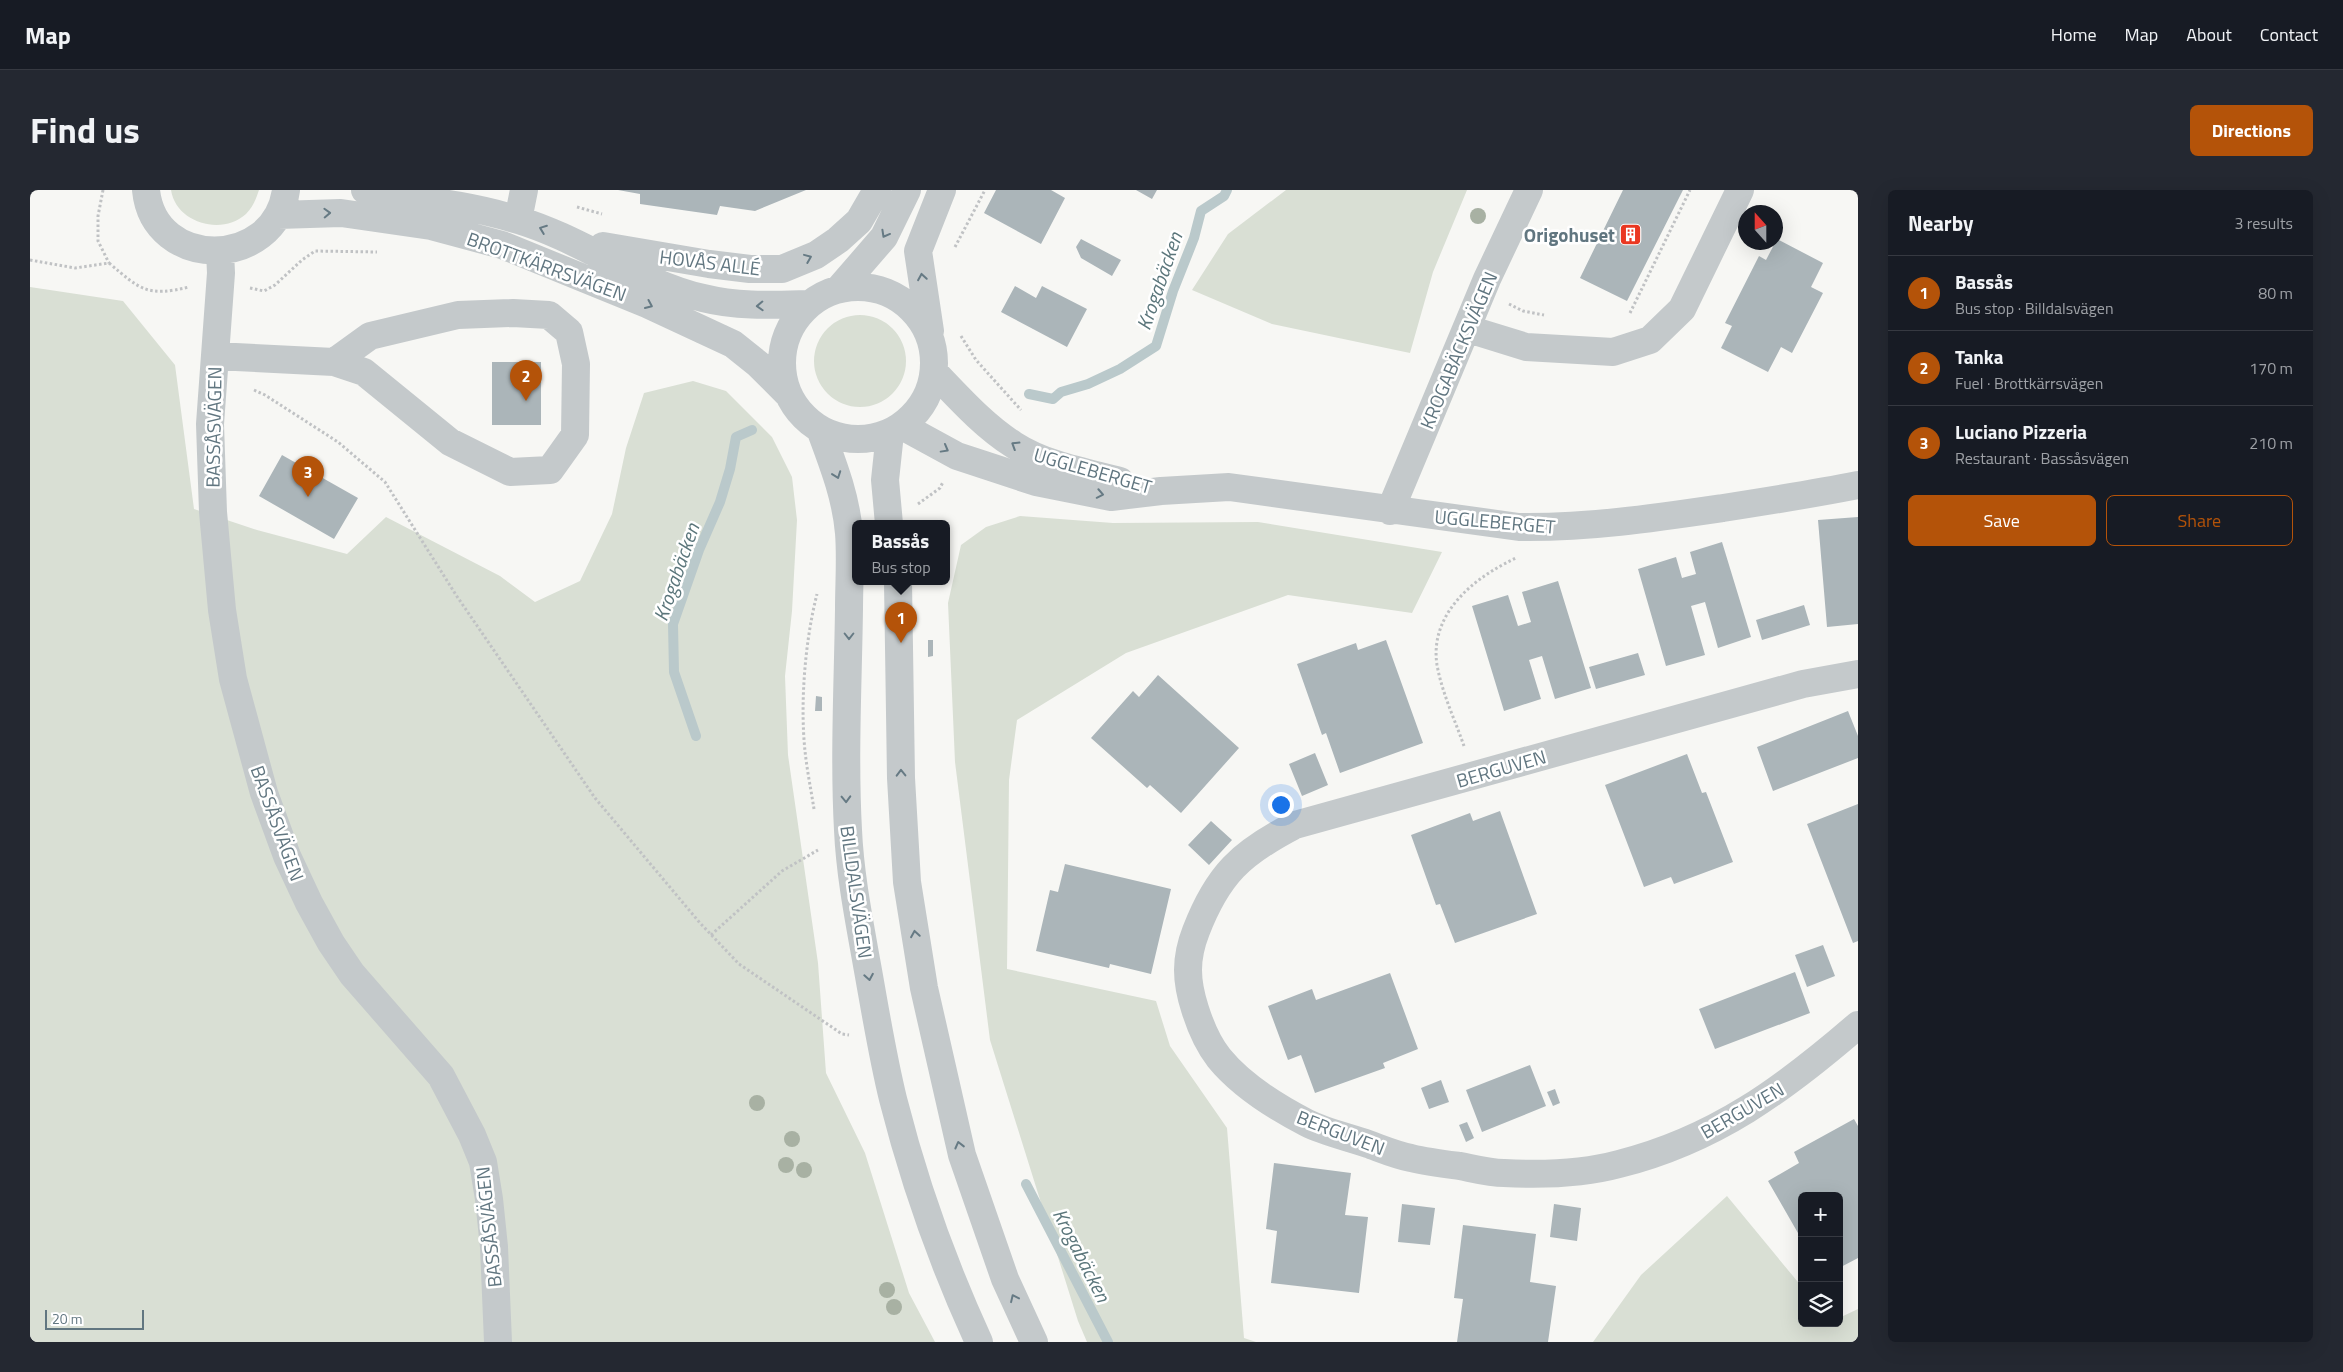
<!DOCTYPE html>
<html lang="en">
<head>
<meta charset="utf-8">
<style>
	:root { --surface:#171b24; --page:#242831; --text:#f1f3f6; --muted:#9ea1a6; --line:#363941; --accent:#b45309 }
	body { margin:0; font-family:"Titillium Web",sans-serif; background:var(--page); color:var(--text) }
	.controls { position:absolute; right:15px; bottom:15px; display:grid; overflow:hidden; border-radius:8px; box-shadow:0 5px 20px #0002 }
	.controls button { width:45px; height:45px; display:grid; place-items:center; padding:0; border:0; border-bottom:1px solid var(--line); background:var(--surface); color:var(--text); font:25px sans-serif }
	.compass { position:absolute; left:1708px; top:15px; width:45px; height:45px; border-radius:50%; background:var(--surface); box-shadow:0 5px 20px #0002; rotate:339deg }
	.scale { position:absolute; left:15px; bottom:12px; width:99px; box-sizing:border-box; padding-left:5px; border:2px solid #617680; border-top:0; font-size:14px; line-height:18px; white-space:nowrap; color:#617680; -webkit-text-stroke:4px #fff; paint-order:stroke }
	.you { position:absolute; left:1250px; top:614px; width:18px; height:18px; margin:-12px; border:4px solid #fff; border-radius:50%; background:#1a73e8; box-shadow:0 0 0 8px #1a73e833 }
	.badge { display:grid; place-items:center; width:32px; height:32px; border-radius:50%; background:var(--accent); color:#fff; font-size:16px; font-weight:700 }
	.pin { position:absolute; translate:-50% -41px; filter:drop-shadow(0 1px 2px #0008) }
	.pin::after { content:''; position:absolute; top:26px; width:18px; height:15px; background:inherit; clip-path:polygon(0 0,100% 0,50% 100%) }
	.popup { position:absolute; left:822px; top:330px; width:98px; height:65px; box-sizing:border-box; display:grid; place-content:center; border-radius:8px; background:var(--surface); filter:drop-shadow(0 1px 4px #0005); font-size:16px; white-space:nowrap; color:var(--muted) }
	.popup b { font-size:19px; color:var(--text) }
	.popup::after { content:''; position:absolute; left:50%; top:100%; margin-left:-10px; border:10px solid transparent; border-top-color:var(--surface) }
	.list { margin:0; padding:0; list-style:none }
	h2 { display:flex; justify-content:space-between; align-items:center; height:65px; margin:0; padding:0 20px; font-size:21px }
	h2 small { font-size:16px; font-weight:400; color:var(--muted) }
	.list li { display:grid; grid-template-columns:32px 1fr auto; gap:15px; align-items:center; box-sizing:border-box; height:75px; padding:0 20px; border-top:1px solid var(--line) }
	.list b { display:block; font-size:19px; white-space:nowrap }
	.list p { margin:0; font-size:16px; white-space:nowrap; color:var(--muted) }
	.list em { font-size:16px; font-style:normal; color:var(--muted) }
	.actions { display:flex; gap:10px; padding:15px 20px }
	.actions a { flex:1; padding:11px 0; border:1px solid var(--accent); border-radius:8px; text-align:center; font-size:18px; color:var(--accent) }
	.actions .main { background:var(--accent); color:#fff }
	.icon { flex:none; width:28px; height:28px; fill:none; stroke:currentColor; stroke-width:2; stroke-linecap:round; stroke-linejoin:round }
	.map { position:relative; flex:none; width:1828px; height:1152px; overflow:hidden; border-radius:8px }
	header { display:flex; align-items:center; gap:30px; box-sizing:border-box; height:70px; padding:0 25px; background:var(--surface); border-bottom:1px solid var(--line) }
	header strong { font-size:24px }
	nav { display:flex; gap:28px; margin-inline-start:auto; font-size:18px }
	.intro { display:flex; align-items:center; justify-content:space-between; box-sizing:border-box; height:120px; padding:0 30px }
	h1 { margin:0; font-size:35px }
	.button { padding:12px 22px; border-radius:8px; background:var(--accent); color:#fff; font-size:18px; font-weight:700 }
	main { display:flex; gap:30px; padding:0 30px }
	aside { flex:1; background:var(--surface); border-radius:8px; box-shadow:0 5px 20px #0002 }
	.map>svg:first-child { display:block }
	.green { fill:#d9dfd4 }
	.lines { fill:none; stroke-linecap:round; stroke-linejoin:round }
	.stream { stroke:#bac9cb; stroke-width:10 }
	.building { fill:#abb5b9 }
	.path { stroke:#c0c2c4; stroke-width:3; stroke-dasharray:2.5 2.5; stroke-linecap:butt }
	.minor { stroke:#c4c9cb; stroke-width:28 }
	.tree { fill:#a8b1a3 }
	.oneway { stroke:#667a84 }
	.labels { text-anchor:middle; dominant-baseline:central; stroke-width:5; stroke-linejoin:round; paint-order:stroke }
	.poi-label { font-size:19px; font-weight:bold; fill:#617680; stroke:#fff; text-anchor:end }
	.street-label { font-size:19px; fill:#617680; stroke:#fff }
	.water-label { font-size:20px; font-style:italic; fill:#5b767b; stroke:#fff }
</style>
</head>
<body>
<header>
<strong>Map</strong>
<nav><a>Home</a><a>Map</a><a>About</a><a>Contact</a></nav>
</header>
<div class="intro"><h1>Find us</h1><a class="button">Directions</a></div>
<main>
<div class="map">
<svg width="1828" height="1152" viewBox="0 0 1828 1152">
	<rect width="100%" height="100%" fill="#f7f7f4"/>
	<path class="green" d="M141,0H229C226,9 223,17 216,24C192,46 146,33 141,0Z
		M1256,0H1437L1403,82L1380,163L1242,134L1162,100L1198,44Z
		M0,97L93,111L145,175L164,319L227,340L317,364L356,327L470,386L505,412L550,391L582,324L596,258L614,203L663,191L696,201L742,247L762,287L767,330L762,421L755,486L758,565L788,773L796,883L835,963L879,1103L905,1152H0Z
		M784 171a46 46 0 1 1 92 0a46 46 0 1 1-92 0Z
		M990,326L1083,333L1228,332L1412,362L1382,423L1258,405L1096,463L987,530L979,590L977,779L1126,811L1140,856L1197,938L1214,1148L1226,1152H1057L1048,1131L960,850L925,572L918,413L931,355L956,337Z
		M1697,1006L1772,1097V1133H1809V1128L1828,1119V1152H1563L1611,1085Z"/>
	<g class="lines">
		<path class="stream" d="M999,204L1023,209L1031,202L1058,194L1090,179L1126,156L1143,101L1164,48L1171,21L1194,6L1197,0
			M666,546L644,482L643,434L669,360L690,312L700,279L706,247L722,240
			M996,994L1078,1152"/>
	</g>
	<path class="building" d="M588,0H776L725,21L690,16L687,25L610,14V4Z
		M966,0H1021L1035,8L1011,54L954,23Z
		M1106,0H1127L1122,9Z
		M1593,0H1653L1597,111L1550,88Z
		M1051,49L1091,70L1082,86L1051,68L1046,57Z
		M1747,49L1793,73L1781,97L1793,103L1762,163L1751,157L1738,182L1691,158L1702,136L1695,133L1729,66L1736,70Z
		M985,96L1006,108L1012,96L1057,119L1037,157L971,122Z
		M462,172H511V235H462Z
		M252,265L328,308L304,349L229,306Z
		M1828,327V434L1797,437L1788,330Z
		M1692,352L1721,447L1688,458L1675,412L1661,416L1675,465L1636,476L1608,379L1646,367L1652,388L1666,384L1660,362Z
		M1528,391L1561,498L1525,509L1512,466L1499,470L1511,509L1474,521L1442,416L1478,405L1488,436L1501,432L1492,402Z
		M1774,415L1780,435L1732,450L1726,430Z
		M898,450H903V466L898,467Z
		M1356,450L1393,553L1310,583L1296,543L1292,545L1267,474L1326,453L1328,460Z
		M1608,463L1615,485L1566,499L1559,477Z
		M1128,485L1209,558L1151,623L1120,595L1117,598L1061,548L1103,501L1109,507Z
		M786,506L792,507V521H785Z
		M1818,521L1828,546V568L1743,601L1727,557Z
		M1285,563L1298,595L1272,606L1259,574Z
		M1657,564L1672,603L1676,602L1703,672L1644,694L1641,687L1614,697L1575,595Z
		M1828,614V751L1823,753L1777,634Z
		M1470,621L1507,724L1425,753L1410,714L1406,715L1381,645L1440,623L1443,631Z
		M1181,631L1202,650L1179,675L1158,655Z
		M1035,674L1141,699L1121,784L1080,774L1079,778L1006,761L1020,700L1028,702Z
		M1793,755L1805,786L1777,797L1765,765Z
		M1765,782L1780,823L1685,859L1669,819Z
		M1360,783L1388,859L1353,873L1355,878L1285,903L1271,865L1258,870L1238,816L1282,799L1286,810Z
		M1500,875L1516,916L1452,942L1436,900Z
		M1411,890L1419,912L1399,919L1391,898Z
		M1525,899L1530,913L1523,916L1517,902Z
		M1824,929L1828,936V1068L1809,1078V1006H1772V1050L1738,991L1769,973L1764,962Z
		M1437,932L1444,948L1436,952L1429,935Z
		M1244,973L1321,983L1315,1025L1338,1027L1329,1103L1241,1093L1247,1041L1236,1039Z
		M1372,1014L1405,1018L1400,1055L1368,1052Z
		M1524,1014L1551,1018L1547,1051L1520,1047Z
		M1433,1035L1506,1044L1500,1092L1526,1096L1518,1152H1427L1433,1109L1424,1108Z"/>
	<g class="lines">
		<path class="path" d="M73,0L68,26V51L79,73
			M547,17L572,24
			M925,57L955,0
			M0,70L45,78L79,73C111,100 117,107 159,97
			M220,98L234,101L245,95L272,70L285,61L347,62
			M1479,114L1493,121L1514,125
			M1600,123L1660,0
			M931,146L946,170L991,220
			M224,200L235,205L308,252L355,292L426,405L565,608L670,733L709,774L812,844L819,845
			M888,314L910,298L913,292
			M1434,556C1425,530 1412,503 1407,475C1399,423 1445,387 1486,368
			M784,619C781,600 777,580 775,561C770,513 775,451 787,404
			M681,745L752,681L788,660"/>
		<path class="minor" d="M116,0C124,81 245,80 256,0
			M335,0L342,3C391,10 441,15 488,30C552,49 608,93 673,108C709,117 743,115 779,114
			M248,25L311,23L401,36L472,55L617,114L703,154L728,174L758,204
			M488,30L494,0
			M573,56L679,74L720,79H752L786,65L808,50L829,31L847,0
			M190,61L191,83L180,234L183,322L192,420L203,489L234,603L257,666L279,713L301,753L322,784L411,886L442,945L453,972L459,1009L464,1057L468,1152
			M752 173a76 76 0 1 1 152 0a76 76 0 1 1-152 0Z
			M809,99L854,47L877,0
			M1438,139L1496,157L1583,162L1620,150L1652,119L1710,0
			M900,141L888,61L912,0
			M185,166L304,172L340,146L428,125L483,123L519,125L539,142L546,174L545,245L520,280L480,282L420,252L334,182L304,172
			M904,182C929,208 954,236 984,255C1015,275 1055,282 1090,291
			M872,236L927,266L1006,292L1081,307L1131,301L1199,297L1489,337C1558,338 1625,328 1693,318C1738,311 1783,304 1828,295
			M790,239C803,274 816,307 819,343C821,368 819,394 819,419C818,492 814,566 818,640C820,685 829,730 837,775C845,819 852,864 863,909C884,992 913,1074 949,1152
			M1360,321L1457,89L1499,0
			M859,334L855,290L860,243
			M868,392L871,588L877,692L894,798L932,965L975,1089L1004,1152
			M1828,484L1773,494L1265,635C1211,663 1188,684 1166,741C1155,769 1156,791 1165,819C1170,835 1178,854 1189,868C1211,895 1246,917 1277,933C1295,942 1318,947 1338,954C1352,959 1366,965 1381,968C1397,972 1414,974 1430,976C1445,979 1460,983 1474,983C1512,985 1552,984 1589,974C1685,950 1754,899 1828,835"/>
	</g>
	<g class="tree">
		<circle cx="1448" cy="26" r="8"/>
		<circle cx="727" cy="913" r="8"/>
		<circle cx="762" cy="949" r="8"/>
		<circle cx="756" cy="975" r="8"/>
		<circle cx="774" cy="980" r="8"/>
		<circle cx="857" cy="1100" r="8"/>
		<circle cx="864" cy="1117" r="8"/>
	</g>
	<defs><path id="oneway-chevron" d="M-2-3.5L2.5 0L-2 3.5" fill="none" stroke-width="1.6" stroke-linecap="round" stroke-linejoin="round" transform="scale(1.25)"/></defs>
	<g class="oneway">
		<use href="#oneway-chevron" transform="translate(297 23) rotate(-2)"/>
		<use href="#oneway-chevron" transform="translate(513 39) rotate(-159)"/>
		<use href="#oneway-chevron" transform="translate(855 44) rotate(119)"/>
		<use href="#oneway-chevron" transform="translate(778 68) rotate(-22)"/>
		<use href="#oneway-chevron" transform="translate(892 87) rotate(-99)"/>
		<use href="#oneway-chevron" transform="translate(619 115) rotate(24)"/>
		<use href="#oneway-chevron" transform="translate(730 116) rotate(178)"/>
		<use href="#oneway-chevron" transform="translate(985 255) rotate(-148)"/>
		<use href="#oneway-chevron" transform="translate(915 259) rotate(29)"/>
		<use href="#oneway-chevron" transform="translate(807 285) rotate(70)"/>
		<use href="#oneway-chevron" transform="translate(1070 304) rotate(11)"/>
		<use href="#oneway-chevron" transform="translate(819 446) rotate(90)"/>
		<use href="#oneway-chevron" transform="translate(871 583) rotate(-91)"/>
		<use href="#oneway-chevron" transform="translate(816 609) rotate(88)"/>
		<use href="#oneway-chevron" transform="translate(885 744) rotate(-99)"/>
		<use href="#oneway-chevron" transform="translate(839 787) rotate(80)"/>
		<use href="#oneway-chevron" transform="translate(929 955) rotate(-104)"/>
		<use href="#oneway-chevron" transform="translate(984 1108) rotate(-115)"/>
	</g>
	<defs>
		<symbol id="building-square" viewBox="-11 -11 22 22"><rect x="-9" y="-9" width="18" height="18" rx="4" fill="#ea3721" stroke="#fff"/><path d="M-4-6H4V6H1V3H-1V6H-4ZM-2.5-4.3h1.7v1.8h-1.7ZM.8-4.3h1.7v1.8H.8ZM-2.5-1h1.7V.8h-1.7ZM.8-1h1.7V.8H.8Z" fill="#fff"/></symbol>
	</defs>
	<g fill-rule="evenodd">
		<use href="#building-square" x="1588" y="32" width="25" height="25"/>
	</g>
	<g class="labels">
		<g class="poi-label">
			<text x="1585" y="44">Origohuset</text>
		</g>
		<g class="street-label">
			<text transform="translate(680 72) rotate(7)">HOVÅS ALLÉ</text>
			<text transform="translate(517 76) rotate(20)">BROTTKÄRRSVÄGEN</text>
			<text transform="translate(1428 160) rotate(-67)">KROGABÄCKSVÄGEN</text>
			<text transform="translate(183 237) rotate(-89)">BASSÅSVÄGEN</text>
			<text transform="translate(1063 280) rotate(16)">UGGLEBERGET</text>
			<text transform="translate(1465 331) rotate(5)">UGGLEBERGET</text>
			<text transform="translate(1471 578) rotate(-16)">BERGUVEN</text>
			<text transform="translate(248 633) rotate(70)">BASSÅSVÄGEN</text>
			<text transform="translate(827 702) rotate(82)">BILLDALSVÄGEN</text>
			<text transform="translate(1712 920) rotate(-30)">BERGUVEN</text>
			<text transform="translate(1311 942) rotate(21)">BERGUVEN</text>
			<text transform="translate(458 1037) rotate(-96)">BASSÅSVÄGEN</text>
		</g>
		<g class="water-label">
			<text transform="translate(1129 91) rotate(-71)">Krogabäcken</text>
			<text transform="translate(646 382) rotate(-71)">Krogabäcken</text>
			<text transform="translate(1052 1065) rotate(63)">Krogabäcken</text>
		</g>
	</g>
</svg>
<div class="controls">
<button>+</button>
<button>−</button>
<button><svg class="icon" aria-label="layers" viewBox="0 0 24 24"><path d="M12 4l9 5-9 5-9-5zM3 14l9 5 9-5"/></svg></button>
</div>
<svg class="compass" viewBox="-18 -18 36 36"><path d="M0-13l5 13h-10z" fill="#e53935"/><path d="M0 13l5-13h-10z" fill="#9ea1a6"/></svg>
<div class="scale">20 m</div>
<div class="you"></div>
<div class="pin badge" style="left:871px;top:453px">1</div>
<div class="popup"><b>Bassås</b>Bus stop</div>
<div class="pin badge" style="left:496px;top:211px">2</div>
<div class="pin badge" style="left:278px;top:307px">3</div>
</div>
<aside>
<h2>Nearby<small>3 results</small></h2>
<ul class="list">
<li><span class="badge">1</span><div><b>Bassås</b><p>Bus stop · Billdalsvägen</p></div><em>80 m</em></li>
<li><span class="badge">2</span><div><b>Tanka</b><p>Fuel · Brottkärrsvägen</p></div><em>170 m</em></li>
<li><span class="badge">3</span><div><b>Luciano Pizzeria</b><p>Restaurant · Bassåsvägen</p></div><em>210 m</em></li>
</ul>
<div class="actions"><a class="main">Save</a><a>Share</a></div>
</aside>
</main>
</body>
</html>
